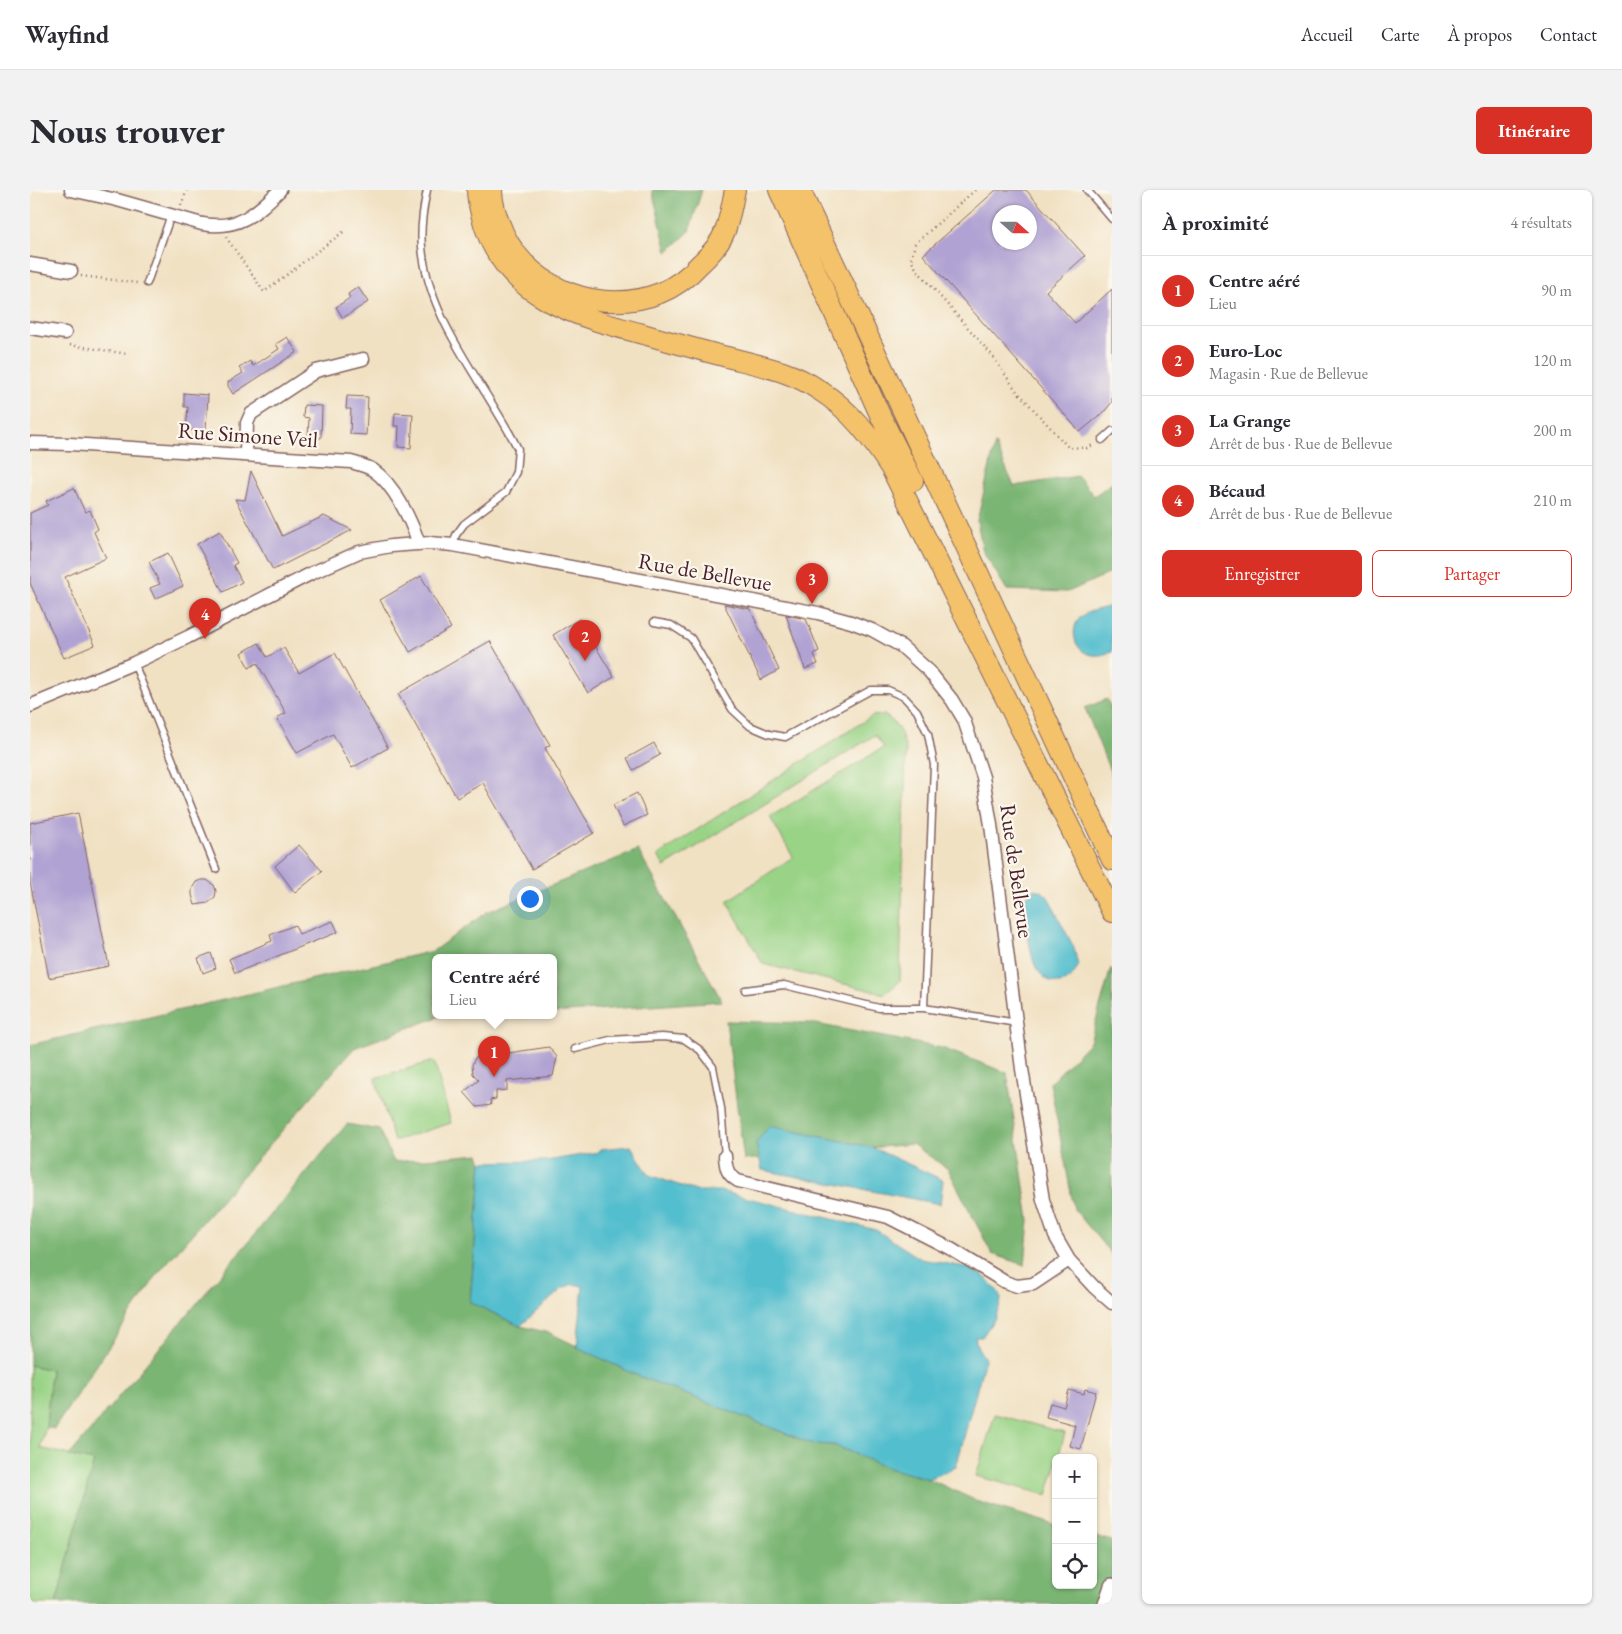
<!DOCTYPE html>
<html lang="fr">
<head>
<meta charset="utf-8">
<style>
	:root { --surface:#fff; --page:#f2f2f3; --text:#2b2b33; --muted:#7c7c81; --line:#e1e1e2; --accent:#d93025 }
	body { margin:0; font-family:"EB Garamond",serif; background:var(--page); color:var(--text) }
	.controls { position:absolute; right:15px; bottom:15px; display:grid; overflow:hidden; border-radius:8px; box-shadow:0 1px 4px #0004 }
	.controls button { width:45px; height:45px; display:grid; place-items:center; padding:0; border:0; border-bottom:1px solid var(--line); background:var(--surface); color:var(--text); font:25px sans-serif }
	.compass { position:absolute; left:962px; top:15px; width:45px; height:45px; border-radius:50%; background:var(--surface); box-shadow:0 1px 4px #0004; rotate:111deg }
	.you { position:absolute; left:499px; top:708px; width:18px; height:18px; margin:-12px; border:4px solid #fff; border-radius:50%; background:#1a73e8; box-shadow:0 0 0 8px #1a73e833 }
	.badge { display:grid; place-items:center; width:32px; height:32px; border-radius:50%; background:var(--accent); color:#fff; font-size:16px; font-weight:700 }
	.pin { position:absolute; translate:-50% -41px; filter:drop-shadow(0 1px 2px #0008) }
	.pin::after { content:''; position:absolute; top:26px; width:18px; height:15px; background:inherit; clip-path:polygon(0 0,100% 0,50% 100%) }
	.popup { position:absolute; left:402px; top:764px; width:125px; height:65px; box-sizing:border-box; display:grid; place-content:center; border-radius:8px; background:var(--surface); filter:drop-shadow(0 1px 4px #0005); font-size:16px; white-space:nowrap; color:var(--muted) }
	.popup b { font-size:19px; color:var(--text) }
	.popup::after { content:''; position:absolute; left:50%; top:100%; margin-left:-10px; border:10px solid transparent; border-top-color:var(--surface) }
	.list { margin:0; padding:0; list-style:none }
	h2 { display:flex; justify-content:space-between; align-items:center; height:65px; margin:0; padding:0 20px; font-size:21px }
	h2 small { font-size:16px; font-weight:400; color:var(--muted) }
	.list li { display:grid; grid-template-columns:32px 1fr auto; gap:15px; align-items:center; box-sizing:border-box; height:70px; padding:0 20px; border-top:1px solid var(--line) }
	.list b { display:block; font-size:19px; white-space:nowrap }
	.list p { margin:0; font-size:16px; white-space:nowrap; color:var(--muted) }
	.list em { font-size:16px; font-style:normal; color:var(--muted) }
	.actions { display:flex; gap:10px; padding:15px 20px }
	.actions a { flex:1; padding:11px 0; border:1px solid var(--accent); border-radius:8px; text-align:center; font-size:18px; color:var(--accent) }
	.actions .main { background:var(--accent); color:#fff }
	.icon { flex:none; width:28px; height:28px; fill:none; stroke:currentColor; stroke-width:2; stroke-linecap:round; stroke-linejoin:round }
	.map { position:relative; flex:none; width:1082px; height:1414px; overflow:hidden; border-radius:8px }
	header { display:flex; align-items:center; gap:30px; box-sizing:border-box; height:70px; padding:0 25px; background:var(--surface); border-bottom:1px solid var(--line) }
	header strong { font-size:24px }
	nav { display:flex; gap:28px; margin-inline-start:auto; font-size:18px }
	.intro { display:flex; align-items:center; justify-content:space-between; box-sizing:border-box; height:120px; padding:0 30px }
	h1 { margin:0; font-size:35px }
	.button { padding:12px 22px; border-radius:8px; background:var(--accent); color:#fff; font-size:18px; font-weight:700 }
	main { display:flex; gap:30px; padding:0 30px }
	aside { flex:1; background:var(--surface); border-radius:8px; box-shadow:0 1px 4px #0004 }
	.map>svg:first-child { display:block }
	.green { fill:#99d386; stroke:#727958 }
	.forest { fill:#7ab573; stroke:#626a4f }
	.water { fill:#52bece; stroke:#4e6e7c }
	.building { fill:#b0a2d3; fill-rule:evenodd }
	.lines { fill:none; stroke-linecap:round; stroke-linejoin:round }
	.service-casing { stroke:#846360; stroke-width:9 }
	.minor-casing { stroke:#846360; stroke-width:15 }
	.tertiary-casing { stroke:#846360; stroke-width:18 }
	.trunk-casing { stroke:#846360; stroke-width:22 }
	.path { stroke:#846360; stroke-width:2.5; stroke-dasharray:1 4; stroke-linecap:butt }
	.service { stroke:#fff; stroke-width:6 }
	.minor { stroke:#fff; stroke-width:12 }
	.tertiary { stroke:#fff; stroke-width:15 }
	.trunk { stroke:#f3c26a; stroke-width:20 }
	.labels { text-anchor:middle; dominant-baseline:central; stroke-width:4.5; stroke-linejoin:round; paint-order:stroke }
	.street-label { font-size:22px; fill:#4a1f2b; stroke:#fbf7ec }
</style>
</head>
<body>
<header>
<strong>Wayfind</strong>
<nav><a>Accueil</a><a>Carte</a><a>À propos</a><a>Contact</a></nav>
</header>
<div class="intro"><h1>Nous trouver</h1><a class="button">Itinéraire</a></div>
<main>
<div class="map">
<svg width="1082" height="1414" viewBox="0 0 1082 1414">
	<rect width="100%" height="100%" fill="#fbf7ec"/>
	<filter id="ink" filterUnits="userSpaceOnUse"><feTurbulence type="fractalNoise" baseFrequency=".02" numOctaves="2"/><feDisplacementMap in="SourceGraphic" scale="10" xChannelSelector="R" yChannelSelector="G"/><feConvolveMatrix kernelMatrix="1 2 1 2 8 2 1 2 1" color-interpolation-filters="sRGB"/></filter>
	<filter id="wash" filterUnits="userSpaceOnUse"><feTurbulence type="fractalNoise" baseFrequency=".0096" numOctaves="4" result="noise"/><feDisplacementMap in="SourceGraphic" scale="20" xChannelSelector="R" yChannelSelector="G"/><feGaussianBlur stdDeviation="1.12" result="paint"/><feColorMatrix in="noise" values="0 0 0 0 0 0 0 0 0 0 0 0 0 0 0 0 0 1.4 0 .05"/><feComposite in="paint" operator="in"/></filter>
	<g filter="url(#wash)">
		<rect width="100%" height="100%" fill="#f1e1c3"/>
		<path class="green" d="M854,525C869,533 872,545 876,560L870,791L855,804L733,774L697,711L763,667L740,627L854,557L845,545L634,677L628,665L842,526Z
			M404,871L421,933L364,951L345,888Z
			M0,1175L21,1180L16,1237L10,1258L64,1271L26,1414H0Z
			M965,1224L1035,1243L1028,1268H1026V1275L1017,1305L946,1286Z"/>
		<path class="forest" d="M622,0H672L659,42L637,62Z
			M965,254L984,296L1048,286L1064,306L1082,293V382L1038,402L977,400L953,361L947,331Z
			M1077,509L1082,521V586L1055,518Z
			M608,660L692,811L523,823V768H405V826H411L324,858L129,1082L24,1239L16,1237L21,1180L0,1175V855L403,761L457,722Z
			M1081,778L1082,780V1065L1044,1019L1020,893L1060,852Z
			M696,831L780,833L912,858L977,883L999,1030L995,1075L962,1064L918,979L882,954L714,970Z
			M317,934L349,940L364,972L449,964L452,972L440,1112L490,1136L520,1143L604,1184L783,1254L804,1255L855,1277L899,1289L949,1312L1026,1335V1395H1063V1346L1082,1351V1414H26L64,1271L39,1266Z"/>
		<path class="water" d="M1082,416V462C1074,464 1067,467 1059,464C1043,460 1039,436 1052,426C1060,420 1072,419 1082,416Z
			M1004,699L1012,701L1018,707L1044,758L1048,776C1046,781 1042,788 1036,791C1025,798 1009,786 1005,775C1000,765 993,716 996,706Z
			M739,936L841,957L913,990L910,1014L732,980L726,953Z
			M601,956L619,985L666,1001H690L846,1040L891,1069L935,1077L954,1086L970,1104L971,1109L970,1115L965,1128L952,1147H945L948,1158L955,1169L926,1277L899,1289L855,1277L804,1255L783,1254L604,1184L547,1157L553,1096L543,1094L533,1098L490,1136L440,1112L452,972L516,971L569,962L570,959Z"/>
		<g id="blocks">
			<path class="building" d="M966,0H996L1055,66L1016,101L1045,133L1082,99V212L1074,222L1050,242L893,65ZM970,22H1000V52H970Z
				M328,97L338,112L313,128L306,117L320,108L318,104Z
				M257,147L267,162L203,204L198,196V192L213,183L209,178L220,171L223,176L249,159L246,154Z
				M154,203L178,205L176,240H156L158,217H154Z
				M317,206L338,207L336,245L320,244L321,219H316Z
				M274,215L292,216L291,248H278L279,228L273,227Z
				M365,223L383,224L381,258L368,257L369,236H364Z
				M221,281L252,346L294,326L322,340L243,380L205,309L215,310Z
				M44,298L55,322L60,320L68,339L64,342L76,368L35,387L65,455L34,468L0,393V323L18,315L16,311Z
				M190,341L207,373L203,375L212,392L193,402L167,354Z
				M138,363L153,396L125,409L120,398L130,394L119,372Z
				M391,386L421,438L380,462L350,410Z
				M694,414L720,419L749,480L731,490Z
				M756,425L776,429L789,461L784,464L788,474L775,479Z
				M549,429L584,487L558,503L523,445Z
				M460,451L520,555L515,558L564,643L502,679L453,593L427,608L368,504Z
				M229,453L237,467L254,458L269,483L305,463L358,558L322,578L303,544L267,563L247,528L256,523L227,473L219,478L211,463Z
				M624,553L630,565L603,580L597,568Z
				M607,603L617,625L593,636L583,615Z
				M48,623L79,776L19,788L0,692V633Z
				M269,655L292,681L265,703L245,676Z
				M171,690H177L184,695L186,701L185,707L178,713L165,715L162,705V699L166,692Z
				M303,731L308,742L205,783L199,769L242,751L240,745L265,735L269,744Z
				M181,763L186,778L173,783L168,768Z
				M470,852L471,864L519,857L527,867L523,886L477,891V900L466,901V909L460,910L461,915L447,917L434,902L449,890L443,884L442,875L445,868L461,865L459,853Z
				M1055,1199L1066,1202L1051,1259L1040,1256L1045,1235L1016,1227L1020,1213L1034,1217L1039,1200L1054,1204Z"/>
		</g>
	</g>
	<g filter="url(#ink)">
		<use href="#blocks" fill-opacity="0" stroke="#846360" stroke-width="1"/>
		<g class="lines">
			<defs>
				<path id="service" d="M397,0C393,19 390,38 392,57C399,133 455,193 488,259L486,282L476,302L434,334L426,345L423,355
					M1057,0L1082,29
					M117,93L141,25
					M1072,250L1082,241
					M624,432L641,435L661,448L702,519L720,536L739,544L755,547L841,500H858L874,507L887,521L898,544L904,575L894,818
					M104,473L186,679
					M715,800L754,795L849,818H894L987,833
					M545,859L580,850L632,847L654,849L670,860L683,877L691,918L695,966"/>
				<path id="minor" d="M41,0L87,10L172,34C209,40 225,24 250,0
					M0,74L41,81
					M0,138L35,143
					M0,253L40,254L321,272C328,274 337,276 343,280C364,294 381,330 389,354
					M216,265L217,233L221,224L286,181L333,169
					M0,516L104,473L158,447L282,383L329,362L361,356L400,353L423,355L788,423L821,432L842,440L871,456L899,481L922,510L934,530L953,587L961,635L992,879L1013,1010L1025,1046L1039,1070L1064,1097L1082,1113
					M695,966C696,979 697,984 708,991L858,1027L921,1059L975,1092L987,1096L1003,1094L1039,1070"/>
				<path id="tertiary" d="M1076,1414L1082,1396"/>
				<path id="trunk" d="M447,0C447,13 451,24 455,37C478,108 548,127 613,144C641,152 669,160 697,167C728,175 762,181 789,200C821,220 842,249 862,280L1082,722
					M462,0C462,15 468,31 474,44C501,100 572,126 630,103C645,97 659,86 670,74C680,65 690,54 695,41C700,28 702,13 705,0
					M749,0L851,227L883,291
					M770,0L1082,670"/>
			</defs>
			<use href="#service" class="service-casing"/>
			<use href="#minor" class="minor-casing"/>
			<use href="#tertiary" class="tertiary-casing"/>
			<use href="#trunk" class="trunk-casing"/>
			<path class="path" d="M945,0L885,54L881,70L887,80L961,164L985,199L1038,257L1057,258L1065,254
				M151,15L157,0
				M196,47L234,102L313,42
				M51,86L107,93
				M40,155L98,164"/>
			<use href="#service" class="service"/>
			<use href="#minor" class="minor"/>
			<use href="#tertiary" class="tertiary"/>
			<use href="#trunk" class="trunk"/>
		</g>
	</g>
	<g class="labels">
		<g class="street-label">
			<text transform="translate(218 245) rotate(4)">Rue Simone Veil</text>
			<text transform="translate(675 382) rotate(10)">Rue de Bellevue</text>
			<text transform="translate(987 681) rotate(82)">Rue de Bellevue</text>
		</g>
	</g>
</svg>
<div class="controls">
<button>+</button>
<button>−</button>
<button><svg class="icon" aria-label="locate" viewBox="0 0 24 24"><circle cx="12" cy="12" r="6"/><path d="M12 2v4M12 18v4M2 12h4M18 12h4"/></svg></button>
</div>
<svg class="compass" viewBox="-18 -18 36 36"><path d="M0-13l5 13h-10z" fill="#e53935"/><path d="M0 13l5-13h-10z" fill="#7c7c81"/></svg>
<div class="you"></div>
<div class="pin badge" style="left:464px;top:887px">1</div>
<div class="popup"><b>Centre aéré</b>Lieu</div>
<div class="pin badge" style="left:555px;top:471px">2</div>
<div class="pin badge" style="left:782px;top:414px">3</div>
<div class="pin badge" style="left:175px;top:449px">4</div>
</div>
<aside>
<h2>À proximité<small>4 résultats</small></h2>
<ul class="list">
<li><span class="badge">1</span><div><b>Centre aéré</b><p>Lieu</p></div><em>90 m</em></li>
<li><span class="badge">2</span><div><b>Euro-Loc</b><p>Magasin · Rue de Bellevue</p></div><em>120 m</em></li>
<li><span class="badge">3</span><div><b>La Grange</b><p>Arrêt de bus · Rue de Bellevue</p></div><em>200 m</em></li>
<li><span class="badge">4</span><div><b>Bécaud</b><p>Arrêt de bus · Rue de Bellevue</p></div><em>210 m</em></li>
</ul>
<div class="actions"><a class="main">Enregistrer</a><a>Partager</a></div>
</aside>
</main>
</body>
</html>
